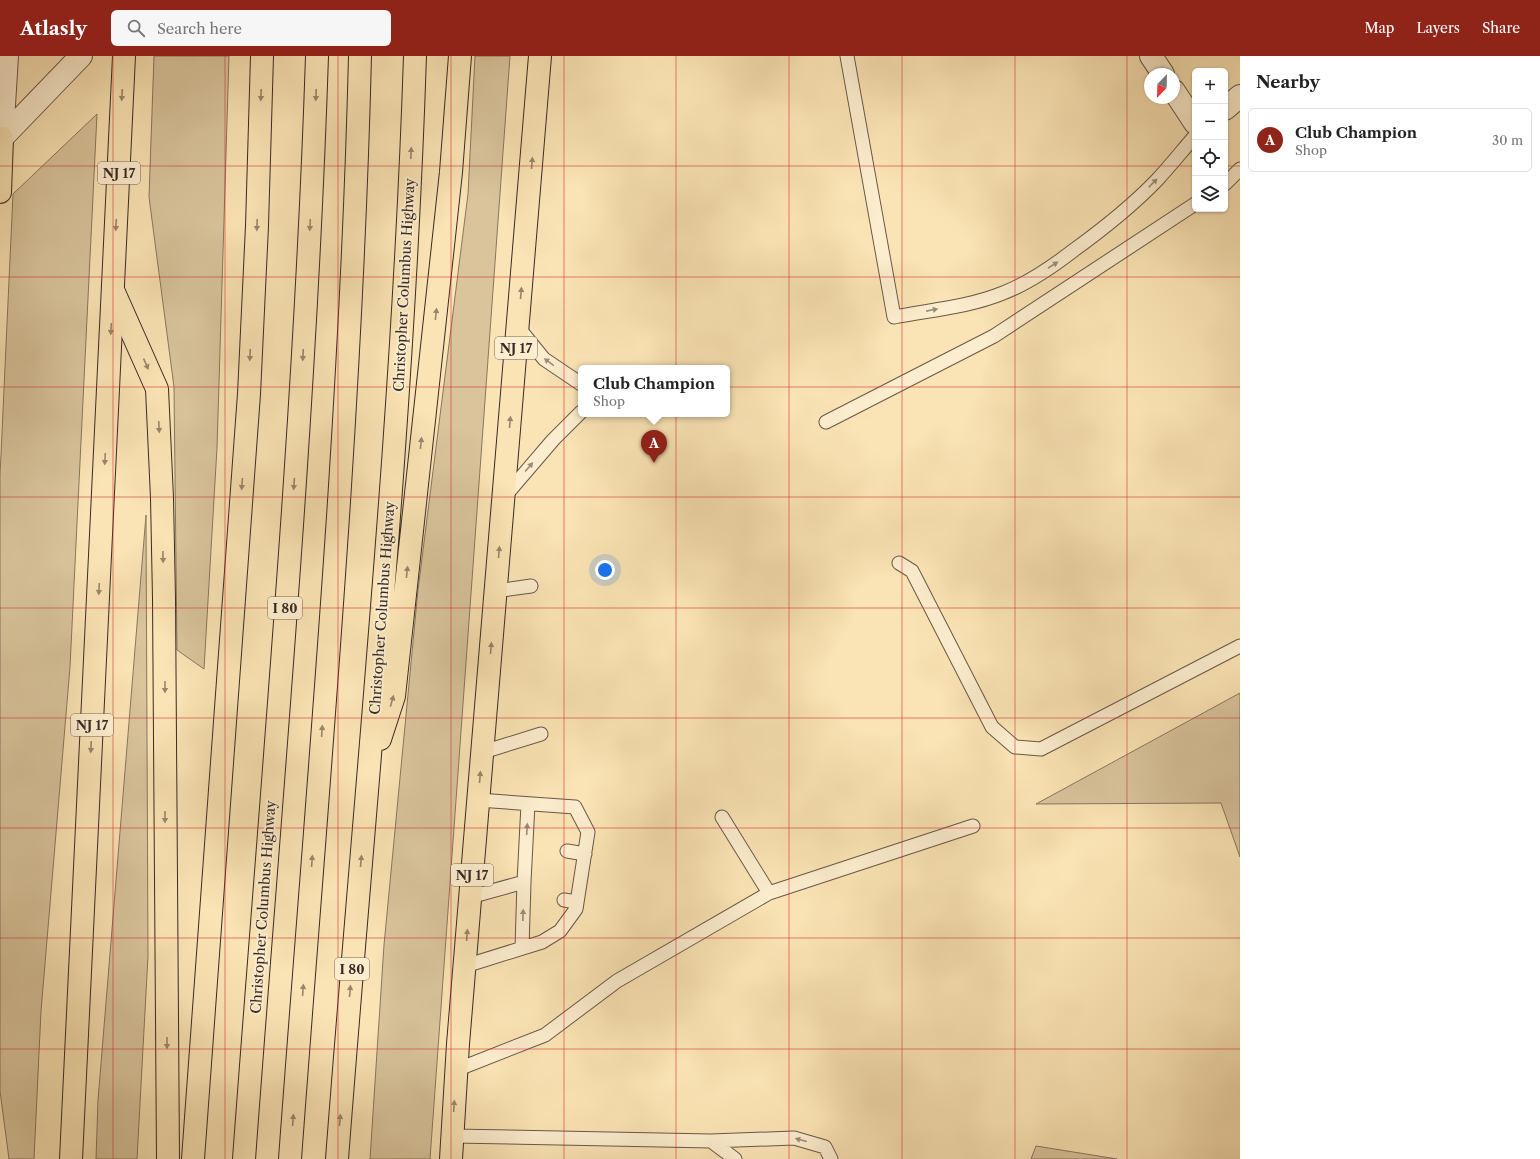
<!DOCTYPE html>
<html lang="en">
<head>
<meta charset="utf-8">
<style>
	:root { --surface:#fff; --page:#f6f6f6; --text:#222; --muted:#767676; --line:#e0e0e0; --accent:#8f2418 }
	body { margin:0; font-family:"Libre Caslon Text",serif; background:var(--page); color:var(--text) }
	.controls { position:absolute; right:12px; top:12px; display:grid; overflow:hidden; border-radius:6px; box-shadow:0 1px 3px #0004 }
	.controls button { width:36px; height:36px; display:grid; place-items:center; padding:0; border:0; border-bottom:1px solid var(--line); background:var(--surface); color:var(--text); font:20px sans-serif }
	.compass { position:absolute; left:1144px; top:12px; width:36px; height:36px; border-radius:50%; background:var(--surface); box-shadow:0 1px 3px #0004; rotate:203deg }
	.you { position:absolute; left:605px; top:514px; width:14px; height:14px; margin:-10px; border:3px solid #fff; border-radius:50%; background:#1a73e8; box-shadow:0 0 0 6px #1a73e833 }
	.badge { display:grid; place-items:center; width:26px; height:26px; border-radius:50%; background:var(--accent); color:#fff; font-size:13px; font-weight:700 }
	.pin { position:absolute; translate:-50% -33px; filter:drop-shadow(0 1px 2px #0008) }
	.pin::after { content:''; position:absolute; top:21px; width:14px; height:12px; background:inherit; clip-path:polygon(0 0,100% 0,50% 100%) }
	.popup { position:absolute; left:578px; top:309px; width:152px; height:52px; box-sizing:border-box; display:grid; place-content:center; border-radius:6px; background:var(--surface); filter:drop-shadow(0 1px 3px #0005); font-size:13px; white-space:nowrap; color:var(--muted) }
	.popup b { font-size:15px; color:var(--text) }
	.popup::after { content:''; position:absolute; left:50%; top:100%; margin-left:-8px; border:8px solid transparent; border-top-color:var(--surface) }
	.list { margin:0; padding:0; list-style:none }
	h2 { display:flex; justify-content:space-between; align-items:center; height:52px; margin:0; padding:0 16px; font-size:17px }
	h2 small { font-size:13px; font-weight:400; color:var(--muted) }
	.list li { display:grid; grid-template-columns:26px 1fr auto; gap:12px; align-items:center; box-sizing:border-box; height:64px; margin:0 8px 8px; padding:0 8px; border:1px solid var(--line); border-radius:6px }
	.list b { display:block; font-size:15px; white-space:nowrap }
	.list p { margin:0; font-size:13px; white-space:nowrap; color:var(--muted) }
	.list em { font-size:13px; font-style:normal; color:var(--muted) }
	.icon { flex:none; width:22px; height:22px; fill:none; stroke:currentColor; stroke-width:2; stroke-linecap:round; stroke-linejoin:round }
	.map { position:relative; flex:none; width:1240px; height:1103px; overflow:hidden }
	header { display:flex; align-items:center; gap:24px; box-sizing:border-box; height:56px; padding:0 20px; background:var(--accent); color:#fff }
	header strong { font-size:19px }
	nav { display:flex; gap:22px; margin-inline-start:auto; font-size:14px }
	.search { width:280px; height:36px; background:var(--page); display:flex; align-items:center; gap:10px; box-sizing:border-box; padding:0 14px; border-radius:6px; color:var(--muted); font-size:15px }
	main { display:flex }
	aside { flex:1; background:var(--surface) }
	.map>svg:first-child { display:block }
	.green { fill:#d9c49c; stroke:#887760 }
	.lines { fill:none; stroke-linecap:round; stroke-linejoin:round }
	.service-casing { stroke:#685849; stroke-width:15 }
	.minor-casing { stroke:#685849; stroke-width:24 }
	.tertiary-casing { stroke:#685849; stroke-width:24 }
	.trunk-casing { stroke:#372a25; stroke-width:24 }
	.motorway-casing { stroke:#372a25; stroke-width:24 }
	.service { stroke:#fcedce; stroke-width:13 }
	.minor { stroke:#fcedce; stroke-width:22 }
	.tertiary { stroke:#fcedce; stroke-width:22 }
	.trunk { stroke:#fae3b4; stroke-width:22 }
	.motorway { stroke:#fae3b4; stroke-width:22 }
	.oneway { fill:#98866c }
	.oneway2 { fill:#9a8c7a }
	.grid { fill:none; stroke:#d62828; stroke-width:1; stroke-opacity:0.55 }
	.labels { text-anchor:middle; dominant-baseline:central; stroke-width:4; stroke-linejoin:round; paint-order:stroke }
	.shield { fill:#fcedce; stroke:#726458; stroke-width:1 }
	.shield-label { font-size:13px; font-weight:bold; fill:#372a25 }
	.street-label { font-size:14px; fill:#372a25; stroke:#fcedce }
</style>
</head>
<body>
<header>
<strong>Atlasly</strong>
<div class="search"><svg class="icon" aria-label="search" viewBox="0 0 24 24"><circle cx="10" cy="10" r="6"/><path d="M15 15l6 6"/></svg>Search here</div>
<nav><a>Map</a><a>Layers</a><a>Share</a></nav>
</header>
<main>
<div class="map">
<svg width="1240" height="1103" viewBox="0 0 1240 1103">
	<rect width="100%" height="100%" fill="#fae3b4"/>
	<filter id="stains"><feTurbulence type="fractalNoise" baseFrequency=".005" numOctaves="4"/><feColorMatrix values="0 0 0 0 .2 0 0 0 0 .09 0 0 0 0 .02 0 0 0 .5 -.17"/></filter>
	<radialGradient id="worn" r=".72"><stop offset=".6" stop-color="#630" stop-opacity="0"/><stop offset="1" stop-color="#630" stop-opacity=".3"/></radialGradient>
	<path class="green" d="M154,0H229L217,392L204,613L177,594L174,331L149,141Z
		M475,0H510L430,1103H370L384,889L418,534L468,138Z
		M97,58L70,611L41,955L34,1103H9L0,1035V420L13,138Z
		M146,459L148,900L137,1103H96L98,1044Z
		M1240,637V801L1221,747L1036,748Z
		M1036,1090L1117,1103H1031Z"/>
	<g class="lines">
		<defs>
			<path id="service" d="M847,0L894,261C930,254 969,251 1003,237C1029,227 1052,211 1074,194C1103,173 1132,150 1157,124C1170,110 1182,95 1195,80
				M1225,128L1240,113
				M518,271L544,303L581,328
				M826,366L994,280L1195,148
				M505,440L553,384L581,356
				M899,507L912,515L992,671L1015,691L1041,693L1240,590
				M496,535L531,530
				M483,696L541,678
				M722,761L769,837
				M567,795L585,798
				M470,841L524,826L528,748
				M564,844L577,846
				M522,892L524,826
				M465,910L542,886L560,875L576,853L588,776L575,751L478,744
				M456,1014L545,979L617,925L769,837L973,770
				M452,1080L711,1085L794,1082L825,1091L831,1103
				M711,1085L735,1103"/>
			<path id="minor" d="M1151,0L1163,18
				M1174,35L1195,67
				M1225,53L1240,40
				M2,82L7,0"/>
			<path id="tertiary" d="M0,84L81,0"/>
			<path id="trunk" d="M0,136L2,82
				M71,1103L124,0
				M451,1103L458,988L540,0"/>
			<path id="motorway" d="M113,234L157,333L162,442L164,542L168,1103
				M380,683L394,640L451,116L460,0
				M193,1103L249,338L257,170L262,0
				M244,1103C271,736 305,368 317,0
				M290,1103C317,736 351,368 360,0
				M337,1103C365,735 403,369 415,0"/>
		</defs>
		<use href="#service" class="service-casing"/>
		<use href="#minor" class="minor-casing"/>
		<use href="#tertiary" class="tertiary-casing"/>
		<use href="#trunk" class="trunk-casing"/>
		<use href="#motorway" class="motorway-casing"/>
		<use href="#service" class="service"/>
		<use href="#minor" class="minor"/>
		<use href="#tertiary" class="tertiary"/>
		<use href="#trunk" class="trunk"/>
		<use href="#motorway" class="motorway"/>
	</g>
	<defs><path id="oneway-solid" d="M-6-.8H1V-3.2L6.5 0L1 3.2V.8H-6Z"/></defs>
	<g class="oneway">
		<use href="#oneway-solid" transform="translate(122 39) rotate(93)"/>
		<use href="#oneway-solid" transform="translate(261 39) rotate(92)"/>
		<use href="#oneway-solid" transform="translate(316 39) rotate(92)"/>
		<use href="#oneway-solid" transform="translate(411 97) rotate(-88)"/>
		<use href="#oneway-solid" transform="translate(532 107) rotate(-85)"/>
		<use href="#oneway-solid" transform="translate(116 169) rotate(93)"/>
		<use href="#oneway-solid" transform="translate(257 169) rotate(92)"/>
		<use href="#oneway-solid" transform="translate(310 169) rotate(93)"/>
		<use href="#oneway-solid" transform="translate(521 237) rotate(-85)"/>
		<use href="#oneway-solid" transform="translate(436 258) rotate(-84)"/>
		<use href="#oneway-solid" transform="translate(111 273) rotate(93)"/>
		<use href="#oneway-solid" transform="translate(250 299) rotate(93)"/>
		<use href="#oneway-solid" transform="translate(303 299) rotate(93)"/>
		<use href="#oneway-solid" transform="translate(146 308) rotate(66)"/>
		<use href="#oneway-solid" transform="translate(510 366) rotate(-85)"/>
		<use href="#oneway-solid" transform="translate(159 371) rotate(87)"/>
		<use href="#oneway-solid" transform="translate(421 387) rotate(-84)"/>
		<use href="#oneway-solid" transform="translate(105 403) rotate(93)"/>
		<use href="#oneway-solid" transform="translate(242 428) rotate(94)"/>
		<use href="#oneway-solid" transform="translate(294 428) rotate(94)"/>
		<use href="#oneway-solid" transform="translate(499 496) rotate(-85)"/>
		<use href="#oneway-solid" transform="translate(163 501) rotate(89)"/>
		<use href="#oneway-solid" transform="translate(407 516) rotate(-84)"/>
		<use href="#oneway-solid" transform="translate(99 533) rotate(93)"/>
		<use href="#oneway-solid" transform="translate(491 592) rotate(-85)"/>
		<use href="#oneway-solid" transform="translate(165 631) rotate(90)"/>
		<use href="#oneway-solid" transform="translate(392 645) rotate(-74)"/>
		<use href="#oneway-solid" transform="translate(322 675) rotate(-86)"/>
		<use href="#oneway-solid" transform="translate(91 691) rotate(93)"/>
		<use href="#oneway-solid" transform="translate(480 721) rotate(-85)"/>
		<use href="#oneway-solid" transform="translate(165 761) rotate(90)"/>
		<use href="#oneway-solid" transform="translate(312 805) rotate(-86)"/>
		<use href="#oneway-solid" transform="translate(361 805) rotate(-85)"/>
		<use href="#oneway-solid" transform="translate(467 879) rotate(-85)"/>
		<use href="#oneway-solid" transform="translate(303 934) rotate(-86)"/>
		<use href="#oneway-solid" transform="translate(350 935) rotate(-85)"/>
		<use href="#oneway-solid" transform="translate(167 987) rotate(90)"/>
		<use href="#oneway-solid" transform="translate(454 1050) rotate(-86)"/>
		<use href="#oneway-solid" transform="translate(293 1064) rotate(-86)"/>
		<use href="#oneway-solid" transform="translate(340 1064) rotate(-85)"/>
	</g>
	<g class="oneway2">
		<use href="#oneway-solid" transform="translate(1153 127) rotate(-45)"/>
		<use href="#oneway-solid" transform="translate(1053 209) rotate(-32)"/>
		<use href="#oneway-solid" transform="translate(932 254) rotate(-11)"/>
		<use href="#oneway-solid" transform="translate(549 306) rotate(-144)"/>
		<use href="#oneway-solid" transform="translate(529 411) rotate(-50)"/>
		<use href="#oneway-solid" transform="translate(527 773) rotate(-87)"/>
		<use href="#oneway-solid" transform="translate(523 859) rotate(-88)"/>
		<use href="#oneway-solid" transform="translate(801 1084) rotate(-165)"/>
	</g>
	<path class="grid" d="M113,0V1103M225,0V1103M338,0V1103M451,0V1103M564,0V1103M676,0V1103M789,0V1103M902,0V1103M1015,0V1103M1127,0V1103M0,110H1195M1225,110H1240M0,221H1240M0,331H1240M0,441H1240M0,552H1240M0,662H1240M0,772H1240M0,882H1240M0,993H1240"/>
	<g class="labels">
		<g class="shield">
			<rect x="98" y="106" width="42" height="22" rx="3"/>
			<rect x="495" y="281" width="42" height="22" rx="3"/>
			<rect x="268" y="541" width="34" height="22" rx="3"/>
			<rect x="71" y="658" width="42" height="22" rx="3"/>
			<rect x="451" y="808" width="42" height="22" rx="3"/>
			<rect x="335" y="902" width="34" height="22" rx="3"/>
		</g>
		<g class="shield-label">
			<text x="119" y="117">NJ 17</text>
			<text x="516" y="292">NJ 17</text>
			<text x="285" y="552">I 80</text>
			<text x="92" y="669">NJ 17</text>
			<text x="472" y="819">NJ 17</text>
			<text x="352" y="913">I 80</text>
		</g>
		<g class="street-label">
			<text transform="translate(404 229) rotate(-87)">Christopher Columbus Highway</text>
			<text transform="translate(382 552) rotate(-86)">Christopher Columbus Highway</text>
			<text transform="translate(263 851) rotate(-86)">Christopher Columbus Highway</text>
		</g>
	</g>
	<rect width="100%" height="100%" filter="url(#stains)"/>
	<rect width="100%" height="100%" fill="url(#worn)"/>
</svg>
<div class="controls">
<button>+</button>
<button>−</button>
<button><svg class="icon" aria-label="locate" viewBox="0 0 24 24"><circle cx="12" cy="12" r="6"/><path d="M12 2v4M12 18v4M2 12h4M18 12h4"/></svg></button>
<button><svg class="icon" aria-label="layers" viewBox="0 0 24 24"><path d="M12 4l9 5-9 5-9-5zM3 14l9 5 9-5"/></svg></button>
</div>
<svg class="compass" viewBox="-18 -18 36 36"><path d="M0-13l5 13h-10z" fill="#e53935"/><path d="M0 13l5-13h-10z" fill="#767676"/></svg>
<div class="you"></div>
<div class="pin badge" style="left:654px;top:407px">A</div>
<div class="popup"><b>Club Champion</b>Shop</div>
</div>
<aside>
<h2>Nearby<small></small></h2>
<ul class="list">
<li><span class="badge">A</span><div><b>Club Champion</b><p>Shop</p></div><em>30 m</em></li>
</ul>
</aside>
</main>
</body>
</html>
